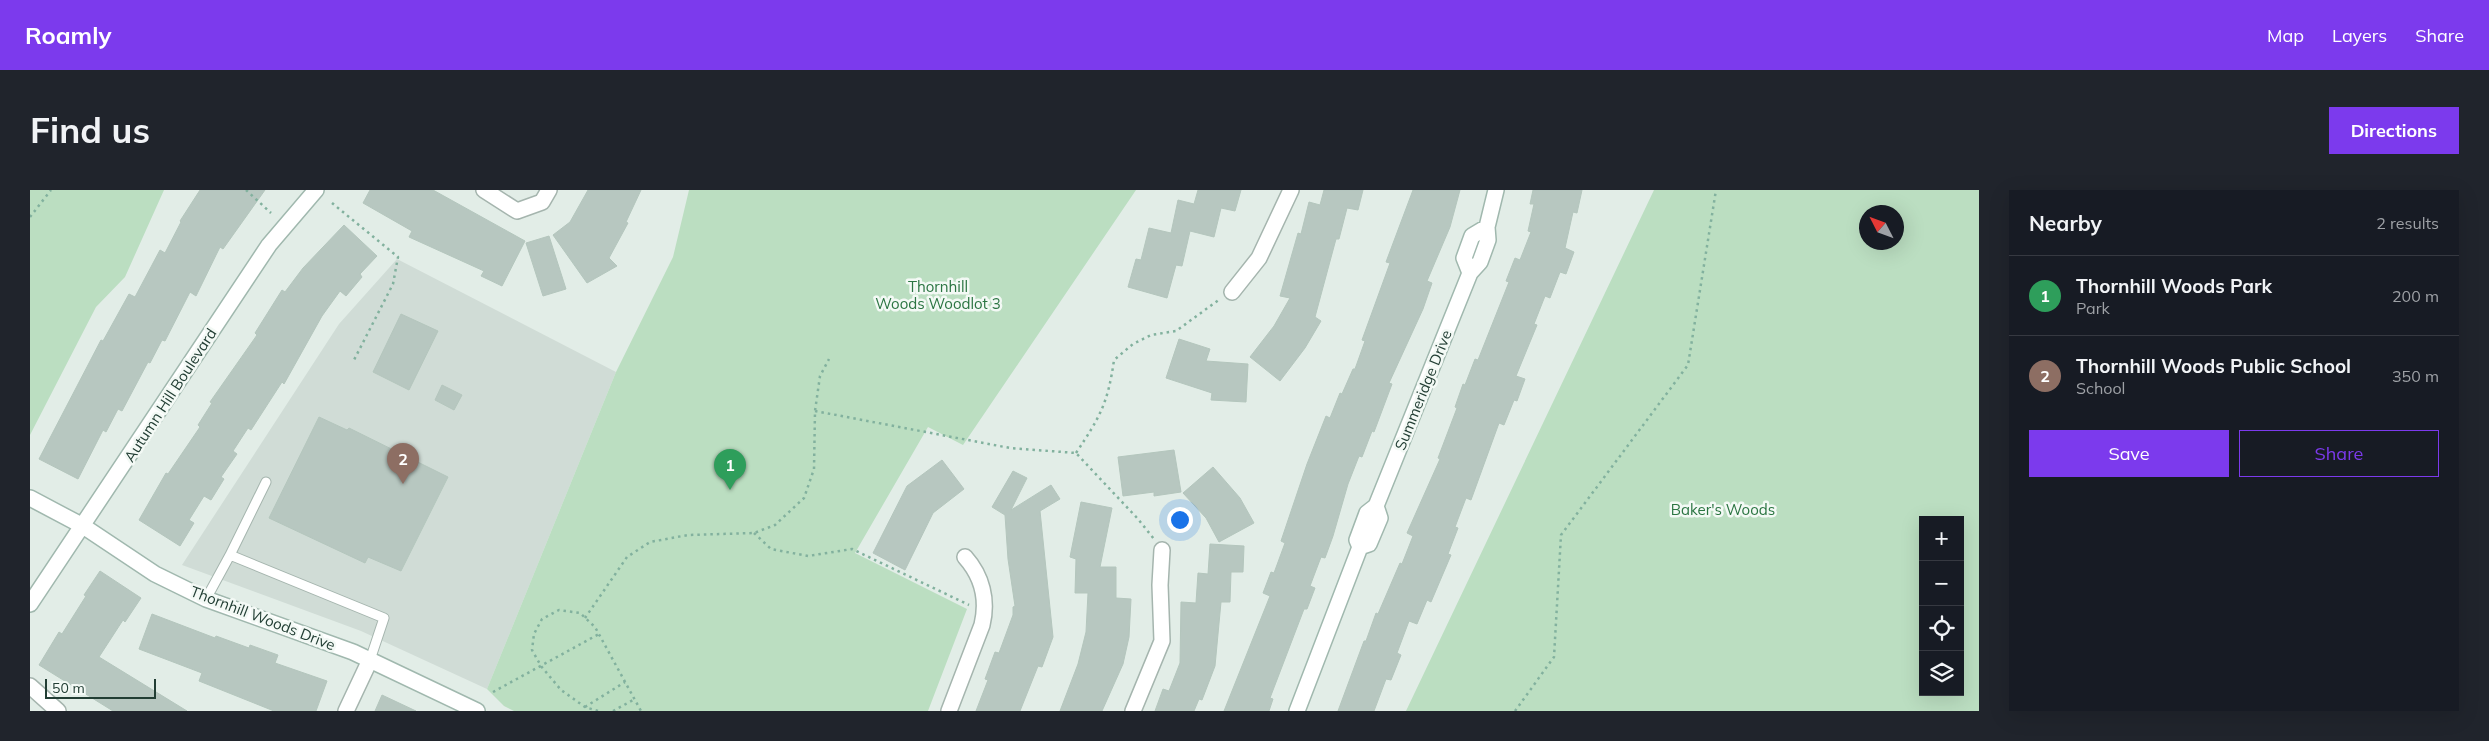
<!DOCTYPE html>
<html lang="en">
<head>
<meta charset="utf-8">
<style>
	:root { --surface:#171b24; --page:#20242c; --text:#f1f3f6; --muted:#9ea1a6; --line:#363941; --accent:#7c3aed }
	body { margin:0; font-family:Mulish,sans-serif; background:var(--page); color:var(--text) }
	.controls { position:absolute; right:15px; bottom:15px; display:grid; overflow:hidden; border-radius:0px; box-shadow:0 5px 20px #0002 }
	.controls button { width:45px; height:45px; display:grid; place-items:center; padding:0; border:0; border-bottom:1px solid var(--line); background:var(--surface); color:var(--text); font:25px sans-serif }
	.compass { position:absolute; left:1829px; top:15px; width:45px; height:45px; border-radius:50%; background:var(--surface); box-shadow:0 5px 20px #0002; rotate:312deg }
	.scale { position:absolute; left:15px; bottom:12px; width:111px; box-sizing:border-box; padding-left:5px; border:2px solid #223e34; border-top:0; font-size:14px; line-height:18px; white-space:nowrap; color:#223e34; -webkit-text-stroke:4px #f3f9f5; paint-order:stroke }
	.you { position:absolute; left:1149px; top:329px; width:18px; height:18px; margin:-12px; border:4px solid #fff; border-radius:50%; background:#1a73e8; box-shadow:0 0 0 8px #1a73e833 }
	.badge { display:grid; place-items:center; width:32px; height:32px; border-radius:50%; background:var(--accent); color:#fff; font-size:16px; font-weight:700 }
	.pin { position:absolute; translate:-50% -41px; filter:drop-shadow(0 1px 2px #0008) }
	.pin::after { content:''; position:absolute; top:26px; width:18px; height:15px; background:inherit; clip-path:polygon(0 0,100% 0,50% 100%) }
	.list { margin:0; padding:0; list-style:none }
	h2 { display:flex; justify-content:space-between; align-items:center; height:65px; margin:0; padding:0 20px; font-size:21px }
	h2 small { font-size:16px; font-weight:400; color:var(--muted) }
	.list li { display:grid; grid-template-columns:32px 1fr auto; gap:15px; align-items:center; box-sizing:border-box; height:80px; padding:0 20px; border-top:1px solid var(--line) }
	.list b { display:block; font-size:19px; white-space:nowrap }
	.list p { margin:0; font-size:16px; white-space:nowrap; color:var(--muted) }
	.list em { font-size:16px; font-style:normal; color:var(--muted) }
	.actions { display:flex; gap:10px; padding:15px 20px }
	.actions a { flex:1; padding:11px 0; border:1px solid var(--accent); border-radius:0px; text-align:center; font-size:18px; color:var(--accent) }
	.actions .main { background:var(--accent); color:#fff }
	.icon { flex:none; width:28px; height:28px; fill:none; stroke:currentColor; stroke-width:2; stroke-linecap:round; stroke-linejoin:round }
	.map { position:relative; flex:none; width:1949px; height:521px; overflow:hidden; border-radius:0px }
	header { display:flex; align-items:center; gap:30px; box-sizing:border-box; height:70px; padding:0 25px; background:var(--accent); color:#fff }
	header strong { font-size:24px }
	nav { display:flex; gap:28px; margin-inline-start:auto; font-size:18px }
	.intro { display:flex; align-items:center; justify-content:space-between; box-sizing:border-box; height:120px; padding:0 30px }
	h1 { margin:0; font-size:35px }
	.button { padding:12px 22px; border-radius:0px; background:var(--accent); color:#fff; font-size:18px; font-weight:700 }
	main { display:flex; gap:30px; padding:0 30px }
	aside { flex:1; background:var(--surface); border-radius:0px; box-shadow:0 5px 20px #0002 }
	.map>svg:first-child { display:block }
	.built { fill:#d0dcd6 }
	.green { fill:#bbdec1; fill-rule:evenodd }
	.building { fill:#b7c7c0; stroke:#b4c6bd }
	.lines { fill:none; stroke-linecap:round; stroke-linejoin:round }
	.lane-casing { stroke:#a5b5ae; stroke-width:11 }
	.street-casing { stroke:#a5b5ae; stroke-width:18 }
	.secondary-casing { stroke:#a0b8ae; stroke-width:18 }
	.path { stroke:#82b19e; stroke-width:2.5; stroke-dasharray:2.5 4; stroke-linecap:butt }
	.lane { stroke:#fff; stroke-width:9 }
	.street { stroke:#fff; stroke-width:15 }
	.secondary { stroke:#fff; stroke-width:15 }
	.labels { text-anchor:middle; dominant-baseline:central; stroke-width:5; stroke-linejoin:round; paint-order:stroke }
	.park-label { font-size:15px; fill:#2b7542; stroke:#f3f9f5 }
	.street-label { font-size:15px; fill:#223e34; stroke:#f3f9f5 }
</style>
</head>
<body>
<header>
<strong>Roamly</strong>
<nav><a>Map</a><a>Layers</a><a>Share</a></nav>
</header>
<div class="intro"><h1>Find us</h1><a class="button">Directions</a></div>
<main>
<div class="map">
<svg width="1949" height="521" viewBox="0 0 1949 521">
	<rect width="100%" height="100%" fill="#e2ede7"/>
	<path class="built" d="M367,69L586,182L457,499L331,441L152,375L309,134Z"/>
	<path class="green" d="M0,0H134L95,87L66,117L0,245Z
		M659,0H1106L933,255L898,237L825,363L937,419L898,521H484L474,516L457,499L586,182L643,67Z
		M1624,0H1949V521H1376ZM1836,22H1866V52H1836ZM1893,330H1930V502H1893Z"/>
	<path class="building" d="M170,0H235L193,59L190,57L166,106L160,102L135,151L132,150L120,173L118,172L92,221L88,219L76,242L73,240L48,289L9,269L71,150L73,151L99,104L105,107L130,60L135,63L151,32L150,31Z
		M340,0H403L495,51L472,96L451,86L454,81L379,47L382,41L333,13Z
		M558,0H611L596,32L598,33L579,68L587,76L557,93L523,45L540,32Z
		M1168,0H1211L1205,21L1191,18L1184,47L1160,41L1152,76L1146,75L1137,108L1098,97L1106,69L1111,70L1119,38L1141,43L1148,10L1164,14Z
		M1294,0H1333L1328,20L1317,18L1309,49H1306L1285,127L1291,131L1275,158L1250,191L1220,167L1244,136L1260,108L1250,106L1268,43L1271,44L1279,12L1290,15Z
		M1383,0H1430L1420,37L1397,91L1402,93L1393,119L1359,193L1362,194L1344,242L1342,241L1332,267L1329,266L1318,294L1303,346L1295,368L1291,367L1280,396L1285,398L1277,419H1274L1240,508L1243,509L1239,521H1194L1240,406L1233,403L1241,382L1244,383L1255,353L1251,351L1277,274L1296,226L1300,228L1310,203L1312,204L1323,179H1325L1335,151L1332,150L1360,73L1356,72Z
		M1503,0H1552L1547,23L1543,22L1535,58L1544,62L1536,84L1530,82L1520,108L1515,106L1504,134L1507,135L1486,186L1495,189L1487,211L1484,210L1474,235L1469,233L1441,310L1436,308L1425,337L1428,338L1418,364L1421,365L1401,412L1397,410L1387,434L1379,431L1367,463L1371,465L1361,490L1356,489L1344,521H1308L1334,451H1336L1346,423L1348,424L1370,373L1372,374L1383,346L1377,343L1410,269L1408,268L1427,218L1425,217L1433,194L1435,195L1445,169L1448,170L1479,92L1476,91L1485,68L1490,70L1501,42L1498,41L1504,14H1500Z
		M314,35L347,66L330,84L332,87L316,106L310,101L292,126L254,194L252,192L221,240L218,238L203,261L207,264L191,287L194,289L181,310L174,306L159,330L164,333L150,356L109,330L136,283L138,284L170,237L168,235L182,213L180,212L227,145L225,143L252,100L255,102L273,78Z
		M519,46L536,99L513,106L496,53Z
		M371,124L408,141L379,200L343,182Z
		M1149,149L1180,159L1176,171L1218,174L1216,212L1181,210L1182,203L1136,188Z
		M412,195L432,205L424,220L405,210Z
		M289,227L317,240L319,238L418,287L371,381L338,367L335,373L239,328Z
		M1144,260L1151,302L1124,306V302L1093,306L1088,267Z
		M912,270L934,299L903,323L875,380L843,363L877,296Z
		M1183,277L1210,308L1224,333L1189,352L1176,328L1153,303Z
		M983,281L997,288L981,320L1021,295L1030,309L1010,321L1023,447L1012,477L1008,476L990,521H946L958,490L955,489L965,462L969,463L983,425V417L985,416L978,369L975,325L962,317Z
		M1051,312L1082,318L1070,377H1086V408L1101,409L1099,447L1093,474L1072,521H1030L1048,474L1056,442L1058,403H1045L1046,369L1040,367Z
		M1180,354L1214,356L1213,382H1201L1200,412H1191L1185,476L1172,510L1169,509L1164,521H1125L1133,499L1139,501L1150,473L1151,412L1166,413L1168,383L1178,384Z
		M70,381L111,408L95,432L93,430L69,467L157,521H83L9,475L29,442L32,444L56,406L54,405Z
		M122,424L185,448L186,446L219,458L220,455L248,465L245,473L297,491L286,521H244L169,491L172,483L109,459Z
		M352,505L386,521H345Z"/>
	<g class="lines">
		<defs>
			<path id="lane" d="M200,365L236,292
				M176,409L200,365L354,428L340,470"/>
			<path id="street" d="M454,0L487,21L512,12L519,0
				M1202,102L1229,68L1261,0
				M0,496L28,521
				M316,521L340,470
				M919,521L952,435C958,410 952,386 935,367
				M1103,521L1132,451L1130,395L1132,360"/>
			<path id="secondary" d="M1457,37L1442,46L1434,68L1440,83L1450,72L1458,50L1457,37L1466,0
				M0,308L53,336L125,384L176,409L323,462L447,521
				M1330,357L1339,354L1350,328L1346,316
				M0,414L239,55L286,0
				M1267,521L1330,357L1327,350L1337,323L1346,316L1440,83"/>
		</defs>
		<use href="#lane" class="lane-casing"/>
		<use href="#street" class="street-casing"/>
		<use href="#secondary" class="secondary-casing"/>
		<path class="path" d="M216,0L241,23
			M302,13L368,67L363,94L324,170
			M0,27L21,0
			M785,221L980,258L1046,263L1108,329L1124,349
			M1046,263C1070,227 1078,213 1084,170L1103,154L1121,145L1146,141L1190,109
			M724,343L741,359L778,366L822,359L939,415
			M555,428L597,367L620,352L658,345L724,343L745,335L774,308L784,279L785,221L790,186L799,169
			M463,502L569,444
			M555,517L595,492
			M568,521L555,517L531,500L511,476L502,460L504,444L512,429L529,420L550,423L565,437L611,521
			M583,521L605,509
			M1485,521L1524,467L1531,345L1658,175L1686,0"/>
		<use href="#lane" class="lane"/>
		<use href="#street" class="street"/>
		<use href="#secondary" class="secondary"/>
	</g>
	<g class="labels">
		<g class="park-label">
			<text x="908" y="96">Thornhill<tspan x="908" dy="17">Woods Woodlot 3</tspan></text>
			<text x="1693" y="319">Baker's Woods</text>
		</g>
		<g class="street-label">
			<text transform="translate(1393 200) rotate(-68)">Summeridge Drive</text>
			<text transform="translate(140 205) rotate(-57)">Autumn Hill Boulevard</text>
			<text transform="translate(233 428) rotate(21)">Thornhill Woods Drive</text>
		</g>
	</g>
</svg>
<div class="controls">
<button>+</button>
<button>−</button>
<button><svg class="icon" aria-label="locate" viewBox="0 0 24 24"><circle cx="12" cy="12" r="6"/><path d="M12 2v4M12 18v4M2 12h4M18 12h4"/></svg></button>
<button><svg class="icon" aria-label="layers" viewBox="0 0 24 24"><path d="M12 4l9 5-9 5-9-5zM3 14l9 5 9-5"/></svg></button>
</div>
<svg class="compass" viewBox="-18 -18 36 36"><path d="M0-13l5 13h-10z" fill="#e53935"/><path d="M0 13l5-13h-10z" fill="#9ea1a6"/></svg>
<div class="scale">50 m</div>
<div class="you"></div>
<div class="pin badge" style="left:700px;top:300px;background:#2e9e5b">1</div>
<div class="pin badge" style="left:373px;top:294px;background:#8d6e63">2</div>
</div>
<aside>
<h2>Nearby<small>2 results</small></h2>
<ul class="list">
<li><span class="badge" style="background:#2e9e5b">1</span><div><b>Thornhill Woods Park</b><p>Park</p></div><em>200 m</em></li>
<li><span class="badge" style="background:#8d6e63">2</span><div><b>Thornhill Woods Public School</b><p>School</p></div><em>350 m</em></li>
</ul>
<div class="actions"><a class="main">Save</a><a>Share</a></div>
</aside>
</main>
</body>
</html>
